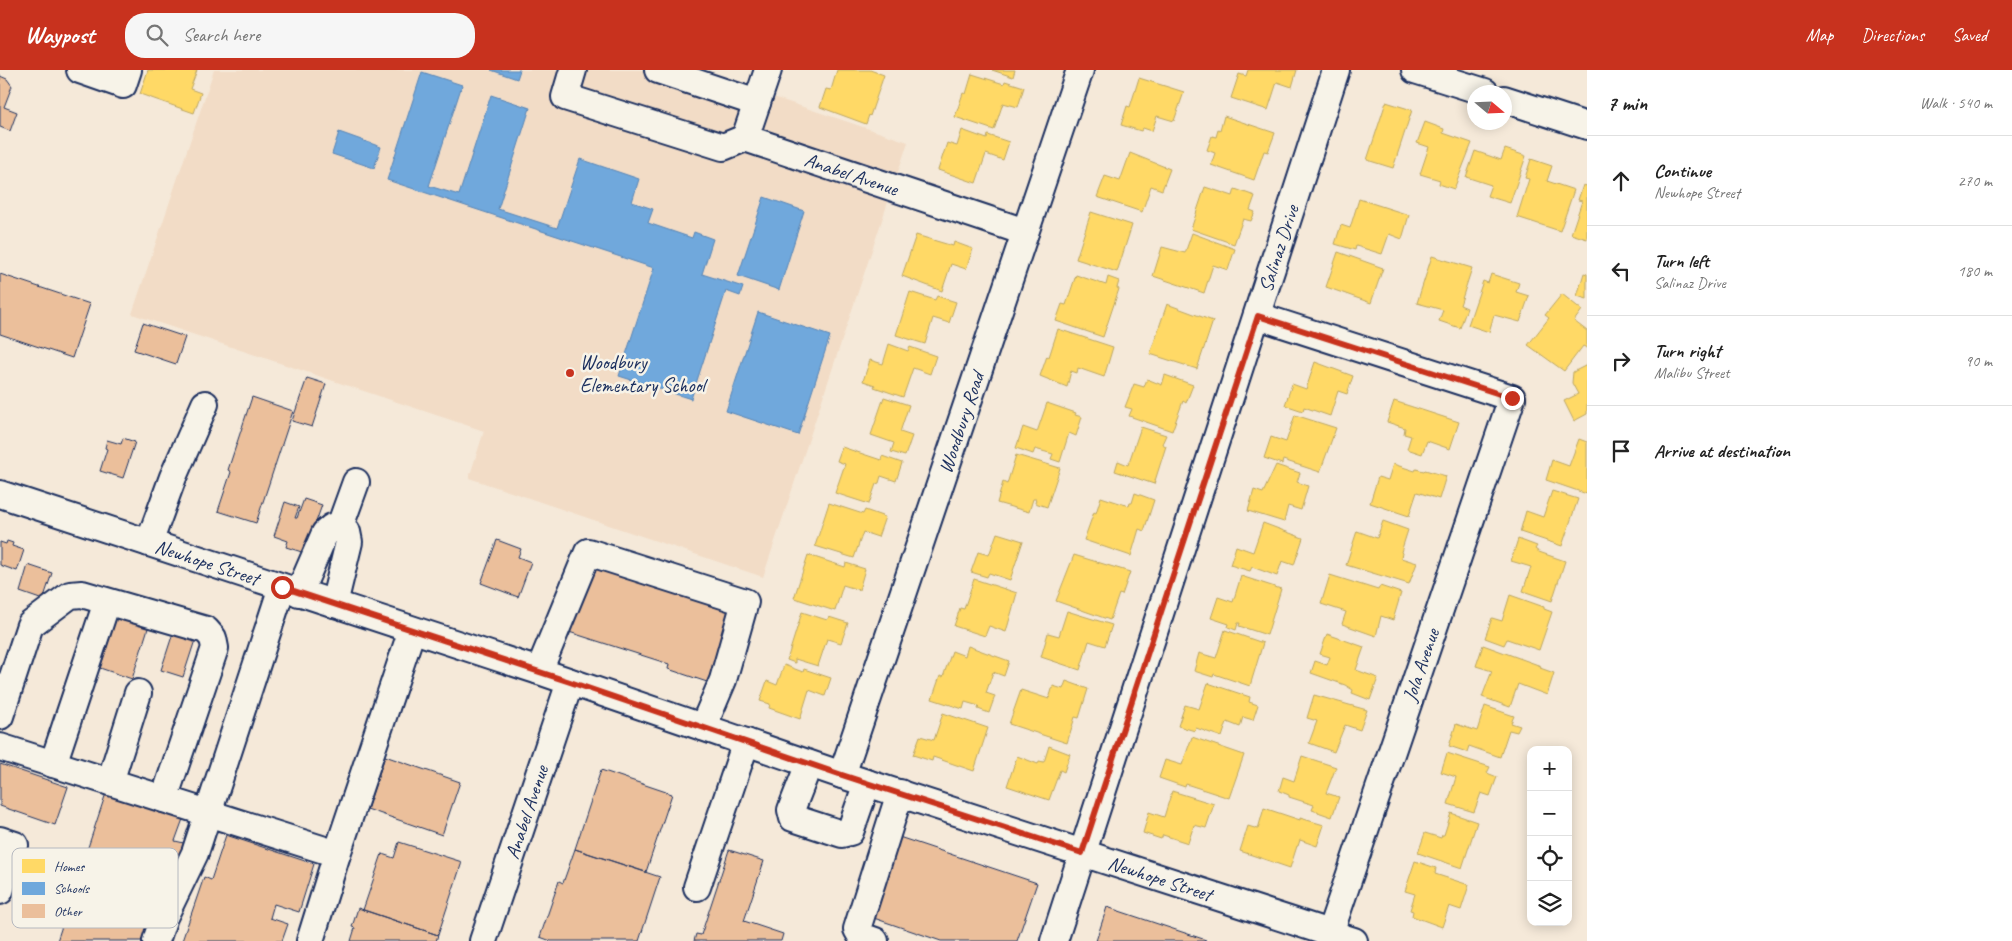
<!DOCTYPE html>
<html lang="en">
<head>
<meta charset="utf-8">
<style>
	:root { --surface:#fff; --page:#f6f6f6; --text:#222; --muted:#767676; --line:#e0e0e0; --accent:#c8321e }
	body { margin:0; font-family:Caveat,sans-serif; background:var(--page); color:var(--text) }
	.controls { position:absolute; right:15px; bottom:15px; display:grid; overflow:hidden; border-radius:10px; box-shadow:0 2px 12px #0003 }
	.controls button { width:45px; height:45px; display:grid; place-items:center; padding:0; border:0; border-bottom:1px solid var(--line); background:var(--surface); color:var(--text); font:25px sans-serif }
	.compass { position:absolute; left:1467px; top:15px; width:45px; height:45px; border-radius:50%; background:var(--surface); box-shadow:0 2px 12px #0003; rotate:109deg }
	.stop { position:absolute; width:15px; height:15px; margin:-11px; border:4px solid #c8321e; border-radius:50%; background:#fff }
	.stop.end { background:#c8321e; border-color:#fff; box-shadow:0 1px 5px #0008 }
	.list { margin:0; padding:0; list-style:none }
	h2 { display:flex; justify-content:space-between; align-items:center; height:65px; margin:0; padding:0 20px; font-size:21px }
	h2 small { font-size:16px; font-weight:400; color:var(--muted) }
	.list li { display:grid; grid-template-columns:32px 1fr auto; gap:15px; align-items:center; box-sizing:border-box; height:90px; padding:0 20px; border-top:1px solid var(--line) }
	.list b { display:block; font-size:19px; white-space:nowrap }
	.list p { margin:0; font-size:16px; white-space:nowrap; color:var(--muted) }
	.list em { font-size:16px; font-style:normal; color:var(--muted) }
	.icon { flex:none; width:28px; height:28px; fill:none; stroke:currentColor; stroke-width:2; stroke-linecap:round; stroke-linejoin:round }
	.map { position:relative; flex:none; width:1587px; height:871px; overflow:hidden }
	header { display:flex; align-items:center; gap:30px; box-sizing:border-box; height:70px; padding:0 25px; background:var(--accent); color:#fff }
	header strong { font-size:24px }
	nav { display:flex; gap:28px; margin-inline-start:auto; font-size:18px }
	.search { width:350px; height:45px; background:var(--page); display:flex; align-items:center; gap:12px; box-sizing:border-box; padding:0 18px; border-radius:20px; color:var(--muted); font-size:19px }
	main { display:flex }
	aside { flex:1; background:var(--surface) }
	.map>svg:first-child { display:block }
	.built { fill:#f2dcc6 }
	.homes { fill:#ffd966; stroke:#bba664 }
	.schools { fill:#6fa8dc; stroke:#5684b6 }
	.building { fill:#ebbf9b; stroke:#1b2f5e }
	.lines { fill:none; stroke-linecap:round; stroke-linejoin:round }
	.minor-casing { stroke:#1b2f5e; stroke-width:30 }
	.minor { stroke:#f7f3e8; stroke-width:26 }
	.route { stroke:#c8321e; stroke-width:6 }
	.poi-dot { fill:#c8321e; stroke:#f7f3e8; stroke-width:2 }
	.labels { text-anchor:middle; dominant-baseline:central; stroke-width:5; stroke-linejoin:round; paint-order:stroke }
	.street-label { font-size:20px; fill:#1b2f5e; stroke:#f7f3e8 }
	.poi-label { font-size:20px; fill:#1b2f5e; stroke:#f7f3e8; text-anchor:start }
	.key { fill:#f7f3e8; stroke:#b5b8bf; stroke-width:1 }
	.key-label { font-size:14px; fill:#1b2f5e }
</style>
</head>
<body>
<header>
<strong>Waypost</strong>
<div class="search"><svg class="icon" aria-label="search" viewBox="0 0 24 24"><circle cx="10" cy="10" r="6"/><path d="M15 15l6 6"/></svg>Search here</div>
<nav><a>Map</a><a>Directions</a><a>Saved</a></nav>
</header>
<main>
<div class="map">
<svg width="1587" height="871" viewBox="0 0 1587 871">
	<rect width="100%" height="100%" fill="#f5e9d9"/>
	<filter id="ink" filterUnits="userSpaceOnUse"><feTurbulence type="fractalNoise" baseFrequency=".02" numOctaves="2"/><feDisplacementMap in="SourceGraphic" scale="10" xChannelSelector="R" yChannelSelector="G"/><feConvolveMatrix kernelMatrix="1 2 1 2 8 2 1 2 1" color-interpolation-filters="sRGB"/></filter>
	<g filter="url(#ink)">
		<path class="built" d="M214,0H692L908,72L763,507L469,408L484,361L132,244Z"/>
		<path class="homes" d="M148,0H197L190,19L201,23L194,43L140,24Z
			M837,0H870L884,5L870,46L869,45L866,54L820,37L826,19L831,20Z
			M992,0H1015L1013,7Z
			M1248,0H1297L1292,17L1277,12L1268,40L1231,28L1239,4L1246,6Z
			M972,4L1004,14L1005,11L1024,17L1018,37L1003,33L994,60L955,47L963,23L966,24Z
			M1139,8L1184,22L1174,51L1157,46L1152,61L1143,58L1141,61L1121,55L1127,36L1130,37Z
			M1386,32L1412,40L1393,98L1367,90Z
			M1224,46L1275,63L1268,82L1264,81L1254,110L1211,95L1215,83L1207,80L1212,66L1216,67L1218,60L1220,61Z
			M1425,52L1444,59L1443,63L1472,73L1454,119L1439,114L1440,110L1420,104L1429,77L1417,73Z
			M962,60L987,69L988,65L1009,72L1003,90L986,84L976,113L938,100L947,73L957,76Z
			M1505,79L1526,86L1510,133L1487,126L1491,115L1466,107L1475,81L1501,90Z
			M1130,83L1170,99L1162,120L1151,116L1142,142L1097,127L1105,106L1120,111Z
			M1531,89L1552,96L1547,111L1574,120L1560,161L1517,147L1529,109L1525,108Z
			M1583,115L1587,116V169L1571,164L1582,131L1578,130Z
			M1205,117L1233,126L1235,119L1255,126L1250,140L1255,142L1251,151L1243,149L1234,174L1191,159Z
			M1359,129L1409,145L1402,169L1389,164L1382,184L1356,176L1355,180L1335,174L1341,155L1350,158Z
			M1091,142L1132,155L1117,202L1076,189Z
			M1192,163L1235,179L1228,200L1213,195L1204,223L1153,206L1162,177L1185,183Z
			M916,165L953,176L954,172L973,179L966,199L951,194L942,221L902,206Z
			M1338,182L1383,198L1371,233L1326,217Z
			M1432,186L1472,198L1460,235L1467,238L1460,258L1439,251L1443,240L1417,233Z
			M1584,203L1587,204V229L1577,226Z
			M1491,204L1519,213L1516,222L1529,226L1520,252L1494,245L1489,262L1468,255L1483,211L1488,213Z
			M1076,205L1106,215L1108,207L1119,211L1117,218L1119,219L1103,267L1056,251L1062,234L1066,235Z
			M910,222L935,230L937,226L956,232L949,253L933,248L925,274L896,265Z
			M1562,224L1582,240L1574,251L1587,261V278L1583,276L1564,301L1528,275L1549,248L1545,245Z
			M1167,234L1213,251L1197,299L1150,284Z
			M1058,259L1113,277L1104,307L1078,298L1077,303L1071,301L1067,317L1040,306L1047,286L1049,287Z
			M889,274L908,281L910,277L936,286L930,304L913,298L903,327L874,317L875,315L863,311L870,290L883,294Z
			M1315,292L1353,306L1347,324L1338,321L1330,346L1304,337L1303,341L1285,335L1292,314L1306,319Z
			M1587,295V344L1574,351L1564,331L1578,324L1572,313L1573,302Z
			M1165,305L1193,315L1186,333L1183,331L1172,361L1129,346L1132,339L1125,337L1134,314L1144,317L1147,309L1162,315Z
			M884,327L909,335L900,362L912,366L905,386L891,382L894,373L871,365Z
			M1394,331L1459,352L1450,379L1427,371L1422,384L1407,379L1411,366L1404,364L1405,358L1387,352Z
			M1047,333L1076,343L1075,345L1082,347L1076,366L1069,363L1060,392L1051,389L1053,384L1035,379L1033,384L1016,378L1023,357L1037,362Z
			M1295,345L1336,358L1320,402L1283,390L1282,394L1264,388L1271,367L1286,372Z
			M1141,357L1166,365L1162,374L1166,376L1154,414L1115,401L1118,391L1128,395Z
			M1579,369L1587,372V424L1546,410L1552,390L1569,396Z
			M842,377L881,390L882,386L902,393L896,411L881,406L879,413L876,414L869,434L835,423L845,394L837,391Z
			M1016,385L1060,398L1047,437L1035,433L1036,429H1033L1029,442L997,433L1003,412L1007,414Z
			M1393,394L1415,401L1416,399L1424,401L1425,400L1446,406L1439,429L1417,422L1409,446L1370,433L1378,407L1388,410Z
			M1276,395L1300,403L1297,412L1308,416L1301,440L1288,436L1284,452L1248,441L1254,420L1263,423Z
			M1552,421L1578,429L1562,476L1520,462L1526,441L1543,447Z
			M1135,423L1154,430L1144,461L1139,459L1131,486L1084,470L1094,442L1096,443L1101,427L1129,436L1130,433H1132Z
			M829,433L863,444L865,440L885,447L878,467L863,462L854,488L815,476Z
			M1383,451L1408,460L1401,482L1402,483L1401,488L1417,493L1409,514L1346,495L1357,461L1377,468Z
			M1263,453L1303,468L1294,495L1282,491L1277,506L1252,497L1250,501L1230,495L1236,476L1253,482Z
			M997,463L1023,471L1010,510L989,503L987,507L971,502L978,482L989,485Z
			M1518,469L1537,476L1535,479L1539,482L1565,491L1552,531L1523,521L1531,497L1511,491Z
			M808,485L845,497L846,493L865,499L859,520L843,515L835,541L794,528Z
			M1074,485L1130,502L1122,525L1119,524L1110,550L1056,531Z
			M1330,505L1378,520L1380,516L1401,523L1393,550L1381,546L1376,566L1342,554L1346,542L1321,534Z
			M1241,506L1281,519L1267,565L1239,556L1240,553H1238L1236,560L1228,557L1229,554L1211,548L1218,527L1233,532Z
			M974,509L1017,523L1006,562L989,556L985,566L954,556L960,538L964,539Z
			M1510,525L1544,537V539L1552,542L1539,580L1507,569L1504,575L1485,568L1492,548L1502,551Z
			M1067,541L1112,555L1105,576L1089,571L1080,600L1041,587L1048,563L1059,566Z
			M802,542L827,550L829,547L848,553L841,573L827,569L818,596L795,589V593L787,590Z
			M1225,560L1263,573L1250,616L1214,604L1213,607L1194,601L1199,583L1216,588Z
			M1327,564L1364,577L1356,600L1378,608L1370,630L1352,623L1353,620L1345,615L1311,603L1315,591L1327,595L1330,587L1320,584Z
			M1483,575L1541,596L1540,598L1554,603L1547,625L1518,614L1510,637L1482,627L1492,601L1476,596Z
			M968,576L1009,591L1004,606L993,602L986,623L995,626L989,643L978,639L979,636L965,632L963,639L932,629L940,606L943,607L952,581L965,586Z
			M784,595L803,602L804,599L831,608L825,626L809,620L800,649L769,638L770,634L760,631L767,611L777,615Z
			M1066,611L1088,619L1079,648L1075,647L1067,673L1009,654L1021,620L1049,629L1053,616L1063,619Z
			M1208,613L1250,627L1249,632L1258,635L1253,650L1243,647L1240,657L1227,652L1222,667L1196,658L1195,661L1178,656L1185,635L1199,639Z
			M1314,625L1367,640L1360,660L1345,655L1334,682L1309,673L1317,651L1307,648Z
			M1485,636L1514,646L1511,653L1520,656L1517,662L1509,660L1500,687L1469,676L1467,682L1449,676L1456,654L1477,661Z
			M943,643L988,658L974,701L933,687L932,691L913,685L920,666L934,670Z
			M1192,667L1244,685L1229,728L1186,714L1185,717L1159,708L1165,690L1182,695Z
			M1049,676L1070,684L1064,702L1060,700L1049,730L1007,716L1017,686L1038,694L1039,691L1044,692Z
			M1447,683L1490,697L1487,703L1497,707L1490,726L1481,723L1474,742L1448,734L1456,707L1441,702Z
			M1302,686L1336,697L1326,723L1339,727L1332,747L1312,740L1314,735L1289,727V725L1279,721L1283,707L1294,711Z
			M1172,721L1214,734L1206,758L1194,755L1188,773L1163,765L1161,769L1143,763L1149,742L1164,747Z
			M1264,738L1300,750V748L1324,755L1317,776L1300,770L1298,776H1297L1290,798L1240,781L1248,756L1258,759Z
			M1451,743L1477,752L1462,798L1418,783L1425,763L1441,768L1442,765H1444Z
			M1415,791L1436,798L1435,804L1469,815L1461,840L1449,836L1442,857L1412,846L1413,841L1410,840L1415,824L1405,821Z"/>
		<path class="schools" d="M491,0H520L517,9Z
			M422,2L462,15L429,116L459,125L491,25L530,38L498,139L557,158L580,89L639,109L632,132L653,139L648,153L692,168L694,162L713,169L702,204L743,217L740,226L726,221L691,329L619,306L654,198L387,110Z
			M339,62L381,77L374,98L332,84Z
			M764,127L804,141L779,220L738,206Z
			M758,242L830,266L798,365L726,341Z"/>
		<path class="building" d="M0,6L7,9L12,16L4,37L17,42L10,61L0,57Z
			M0,204L90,234L72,288L0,264Z
			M143,253L185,267L176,294L134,280Z
			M307,308L326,314L312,357L292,351Z
			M252,327L293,341L256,453L218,441L231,402L228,400Z
			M123,368L135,372L123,408L100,401L107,379L105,378L107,370L121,374Z
			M304,429L322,435L305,483L286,477L288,471L274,466L285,432L299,437L295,448H297Z
			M497,470L521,479L518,487L531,492L518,527L481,513Z
			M7,471L13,473L12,476L24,480L17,501L0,495V472L6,474Z
			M28,495L52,503L43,530L20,522Z
			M591,495L736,541L713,614L668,599L669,594L569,562Z
			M117,545L149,555L132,609L100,598Z
			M173,563L195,570L183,607L161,600Z
			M385,686L460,712L442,765L367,739Z
			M0,694L68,717L55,755L0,736Z
			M601,700L672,724L646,802L575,779Z
			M106,723L183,749L175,771L184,773L151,871H57Z
			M226,765L314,794L299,842L274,834L270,848L288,854L282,871H182L204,807L211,810Z
			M893,765L1037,813L1017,871H941L865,845Z
			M399,772L462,792L438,865L363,840L382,784L394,788Z
			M575,779L660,807L639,871H551L540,867L559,811L563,813Z
			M729,780L764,791L744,851L783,864L781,871H694L696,864L701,865Z
			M1107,837L1206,870L1205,871H1096Z
			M358,838L438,865L436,871H351L355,858L352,857Z"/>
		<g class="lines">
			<defs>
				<g id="minor">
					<path d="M80,0L123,15L128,0"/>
					<path d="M573,0L565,27L723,77L745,68"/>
					<path d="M658,0L757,33"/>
					<path id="s1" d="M768,0L745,68L1025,162"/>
					<path d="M1415,0L1485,22"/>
					<path d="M1504,29L1587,56"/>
					<path d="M1258,246L1512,328L1330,863"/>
					<path id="s2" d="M0,424L539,601L842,705L1354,871"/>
					<path d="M339,459L356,412"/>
					<path d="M149,473L173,407L205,334"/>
					<path d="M299,523L325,463L332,457L347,462L349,472L334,534"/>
					<path d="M539,601L588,482L745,532L723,610L703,657"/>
					<path d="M0,646L30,555L70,525L82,524L206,560L213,568L215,578L164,729"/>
					<path d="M0,677L337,784L412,560"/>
					<path d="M53,694L107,532"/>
					<path d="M809,694L791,740L793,748L842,764L850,762L867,713"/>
					<path id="s3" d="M842,705L1080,0"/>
					<path d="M110,712L138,623"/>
					<path d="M0,770L15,775L0,821"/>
					<path d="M697,817L746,672"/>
					<path d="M156,871L164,847L195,783L282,517"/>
					<path d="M310,871L337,784"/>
					<path id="s4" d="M483,871L570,612"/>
					<path d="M875,871L861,866L857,859L900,723"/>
					<path id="s5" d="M1054,871L1336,0"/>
				</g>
			</defs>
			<use href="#minor" class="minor-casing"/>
			<use href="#minor" class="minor"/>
		</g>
	</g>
	<g class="lines" filter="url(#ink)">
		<path class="route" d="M282,517L570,612L842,705L1082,783L1258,246L1512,328"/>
	</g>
	<circle class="poi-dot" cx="570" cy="303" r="5"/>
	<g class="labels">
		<g class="street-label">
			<text stroke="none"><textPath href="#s1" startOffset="184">Anabel Avenue</textPath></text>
			<text stroke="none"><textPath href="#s5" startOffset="728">Salinaz Drive</textPath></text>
			<text stroke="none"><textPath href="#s3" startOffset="372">Woodbury Road</textPath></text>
			<text stroke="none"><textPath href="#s2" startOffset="218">Newhope Street</textPath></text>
			<text transform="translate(1421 595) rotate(-71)">Jola Avenue</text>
			<text stroke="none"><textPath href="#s4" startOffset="136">Anabel Avenue</textPath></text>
			<text stroke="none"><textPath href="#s2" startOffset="1222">Newhope Street</textPath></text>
		</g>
		<g class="poi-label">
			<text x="580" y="292">Woodbury<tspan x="580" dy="23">Elementary School</tspan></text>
		</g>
	</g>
	<rect x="12" y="778" width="166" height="80" rx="8" class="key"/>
	<rect x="22" y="789" width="23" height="14" fill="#ffd966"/>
	<rect x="22" y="812" width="23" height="13" fill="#6fa8dc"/>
	<rect x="22" y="834" width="23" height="14" fill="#ebbf9b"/>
	<g class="key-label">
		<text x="54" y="801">Homes</text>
		<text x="54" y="823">Schools</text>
		<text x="54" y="846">Other</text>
	</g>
</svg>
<div class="controls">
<button>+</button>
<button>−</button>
<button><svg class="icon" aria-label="locate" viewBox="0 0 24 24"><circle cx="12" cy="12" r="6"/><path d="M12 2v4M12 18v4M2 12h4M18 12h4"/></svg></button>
<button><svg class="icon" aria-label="layers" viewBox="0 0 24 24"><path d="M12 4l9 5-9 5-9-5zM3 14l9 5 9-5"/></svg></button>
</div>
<svg class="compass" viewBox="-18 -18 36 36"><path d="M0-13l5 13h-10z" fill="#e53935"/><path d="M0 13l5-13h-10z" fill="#767676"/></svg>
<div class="stop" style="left:282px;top:517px"></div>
<div class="stop end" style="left:1512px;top:328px"></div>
</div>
<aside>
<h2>7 min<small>Walk · 540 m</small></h2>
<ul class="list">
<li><svg class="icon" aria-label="ahead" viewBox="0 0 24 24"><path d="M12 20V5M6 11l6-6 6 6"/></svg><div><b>Continue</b><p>Newhope Street</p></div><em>270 m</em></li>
<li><svg class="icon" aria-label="left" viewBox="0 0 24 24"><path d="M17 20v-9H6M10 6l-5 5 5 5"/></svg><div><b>Turn left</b><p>Salinaz Drive</p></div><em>180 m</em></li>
<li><svg class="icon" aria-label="right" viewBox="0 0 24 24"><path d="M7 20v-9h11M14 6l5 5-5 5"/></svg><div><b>Turn right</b><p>Malibu Street</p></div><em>90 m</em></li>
<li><svg class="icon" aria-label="arrive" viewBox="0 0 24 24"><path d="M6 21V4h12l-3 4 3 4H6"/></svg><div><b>Arrive at destination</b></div></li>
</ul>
</aside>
</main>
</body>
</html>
